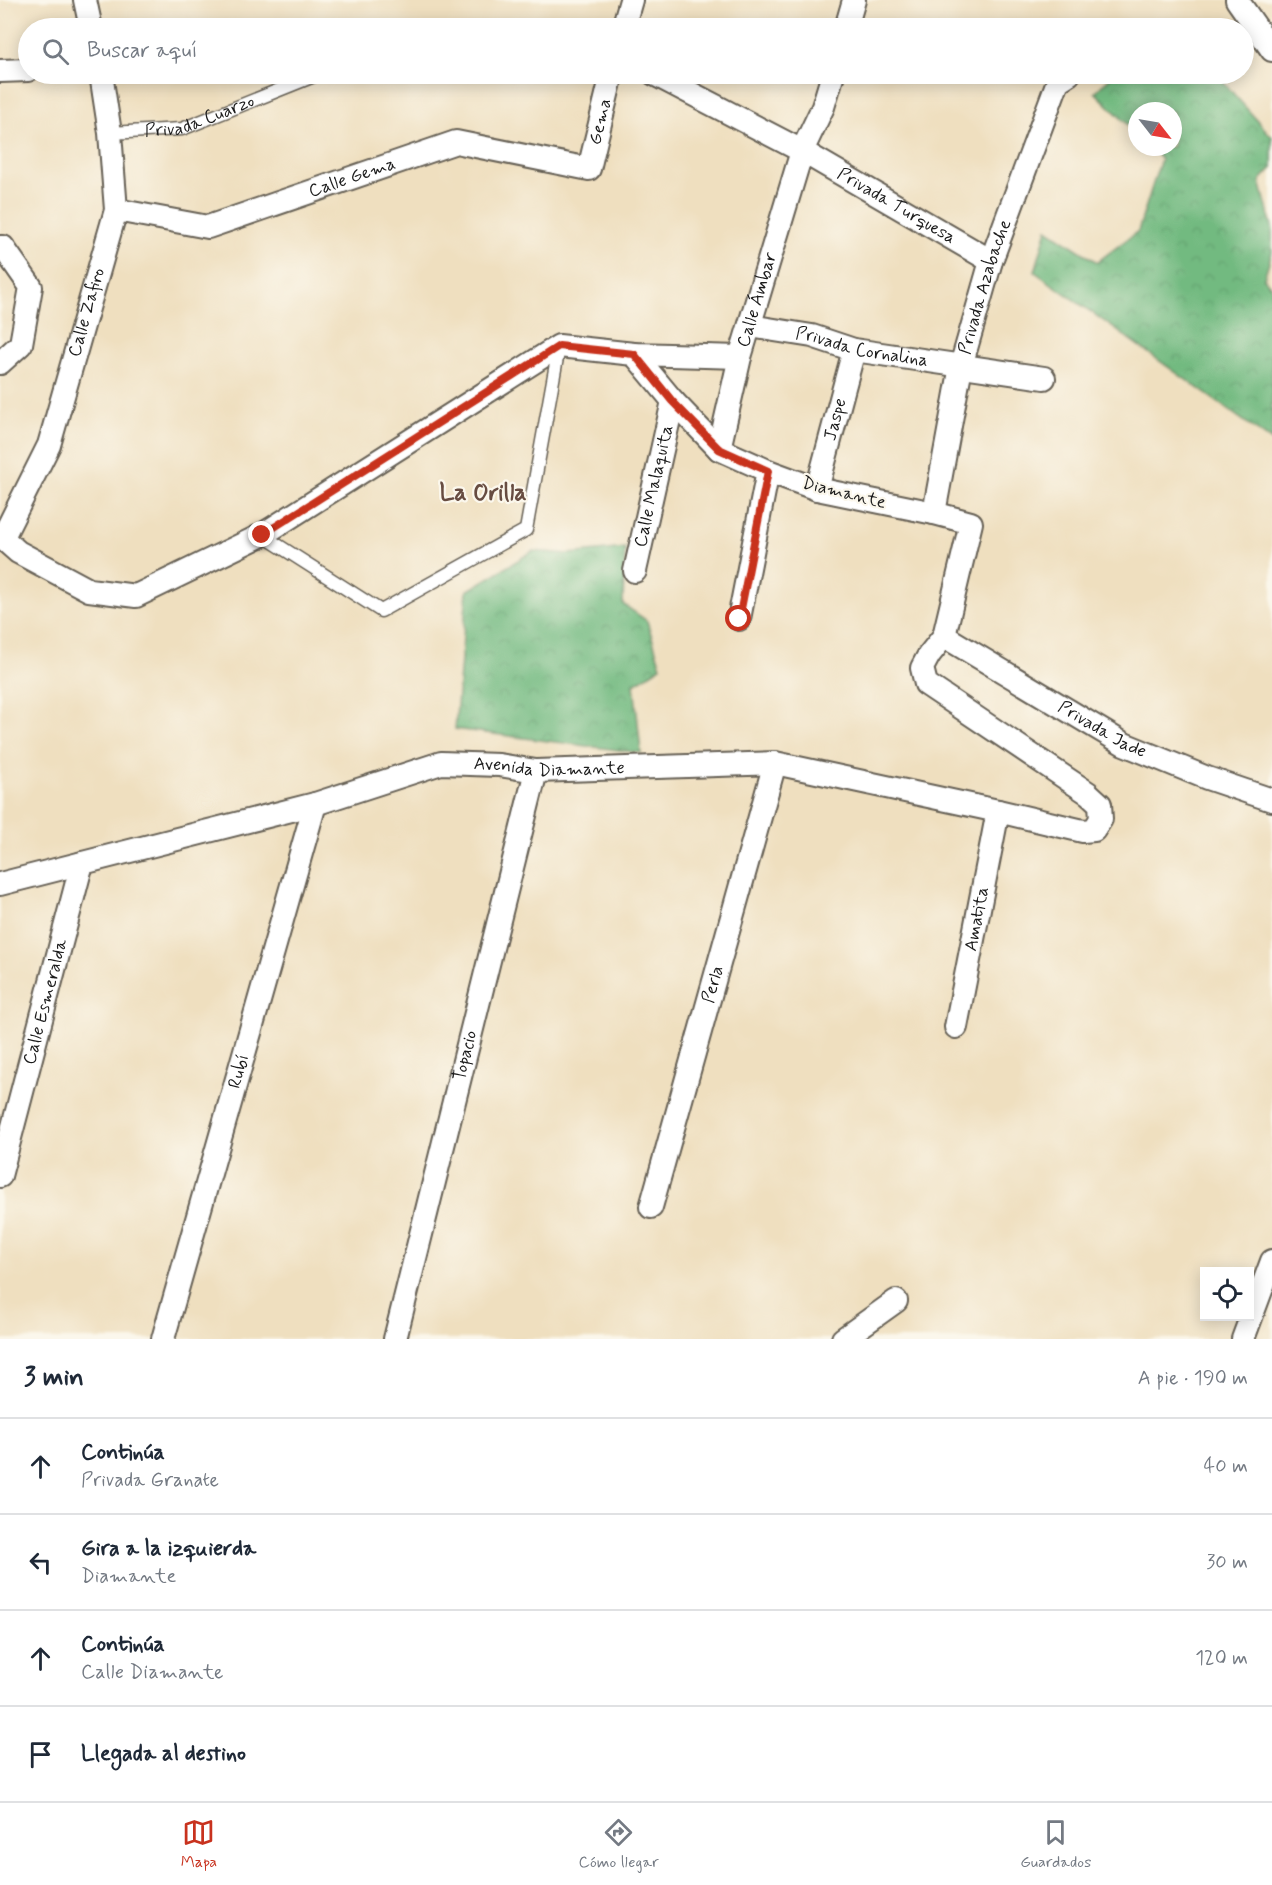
<!DOCTYPE html>
<html lang="es">
<head>
<meta charset="utf-8">
<style>
	:root { --surface:#fff; --page:#f6f6f7; --text:#1f2937; --muted:#747a83; --line:#e0e1e3; --accent:#c8321e }
	body { margin:0; font-family:Mynerve,sans-serif; background:var(--page); color:var(--text) }
	.controls { position:absolute; right:18px; bottom:18px; display:grid; overflow:hidden; border-radius:0px; box-shadow:0 3px 15px #0003 }
	.controls button { width:54px; height:54px; display:grid; place-items:center; padding:0; border:0; border-bottom:2px solid var(--line); background:var(--surface); color:var(--text); font:30px sans-serif }
	.compass { position:absolute; left:1128px; top:102px; width:54px; height:54px; border-radius:50%; background:var(--surface); box-shadow:0 3px 15px #0003; rotate:121deg }
	.stop { position:absolute; width:18px; height:18px; margin:-14px; border:4px solid #c8321e; border-radius:50%; background:#fff }
	.stop.end { background:#c8321e; border-color:#fff; box-shadow:0 2px 6px #0008 }
	.list { margin:0; padding:0; list-style:none }
	h2 { display:flex; justify-content:space-between; align-items:center; height:78px; margin:0; padding:0 24px; font-size:26px }
	h2 small { font-size:20px; font-weight:400; color:var(--muted) }
	.list li { display:grid; grid-template-columns:39px 1fr auto; gap:18px; align-items:center; box-sizing:border-box; height:96px; padding:0 24px; border-top:2px solid var(--line) }
	.list b { display:block; font-size:22px; white-space:nowrap }
	.list p { margin:0; font-size:20px; white-space:nowrap; color:var(--muted) }
	.list em { font-size:20px; font-style:normal; color:var(--muted) }
	.icon { flex:none; width:33px; height:33px; fill:none; stroke:currentColor; stroke-width:2; stroke-linecap:round; stroke-linejoin:round }
	.map { position:relative; flex:none; width:1272px; height:1339px; overflow:hidden }
	.search { position:absolute; background:var(--surface); box-shadow:0 3px 15px #0003; left:18px; right:18px; top:18px; height:66px; display:flex; align-items:center; gap:15px; box-sizing:border-box; padding:0 21px; border-radius:33px; color:var(--muted); font-size:22px }
	.sheet { height:462px; background:var(--surface) }
	nav { display:flex; justify-content:space-around; align-items:center; box-sizing:border-box; height:84px; border-top:2px solid var(--line); background:var(--surface); font-size:16px; color:var(--muted) }
	nav a { display:grid; justify-items:center; gap:3px }
	nav .on { color:var(--accent) }
	.map>svg:first-child { display:block }
	.forest { fill:url(#forest-crowns); stroke:#476b4e; stroke-width:1.5 }
	.lines { fill:none; stroke-linecap:round; stroke-linejoin:round }
	.lane-casing { stroke:#666055; stroke-width:15 }
	.street-casing { stroke:#666055; stroke-width:26 }
	.lane { stroke:#fff; stroke-width:12 }
	.street { stroke:#fff; stroke-width:22 }
	.route { stroke:#c8321e; stroke-width:8 }
	.labels { text-anchor:middle; dominant-baseline:central; stroke-width:4.5; stroke-linejoin:round; paint-order:stroke }
	.street-label { font-size:18px; fill:#1c1c1c; stroke:#fbf7ec }
	.district-label { font-size:24px; font-weight:bold; fill:#674c41; stroke:#fbf7ec }
</style>
</head>
<body>
<div class="map">
<svg width="1272" height="1339" viewBox="0 0 1272 1339">
	<defs>
		<pattern id="forest-crowns" width="20" height="18" patternUnits="userSpaceOnUse" patternTransform="scale(1.5)"><rect width="20" height="18" fill="#72ba80"/><path d="M2 6a3 3 0 1 1 6 0M12 15a3 3 0 1 1 6 0" fill="none" stroke="#629f6e"/></pattern>
	</defs>
	<rect width="100%" height="100%" fill="#fbf7ec"/>
	<filter id="ink" filterUnits="userSpaceOnUse"><feTurbulence type="fractalNoise" baseFrequency=".0167" numOctaves="2"/><feDisplacementMap in="SourceGraphic" scale="12" xChannelSelector="R" yChannelSelector="G"/><feConvolveMatrix kernelMatrix="1 2 1 2 8 2 1 2 1" color-interpolation-filters="sRGB"/></filter>
	<filter id="wash" filterUnits="userSpaceOnUse"><feTurbulence type="fractalNoise" baseFrequency=".008" numOctaves="4" result="noise"/><feDisplacementMap in="SourceGraphic" scale="24" xChannelSelector="R" yChannelSelector="G"/><feGaussianBlur stdDeviation="1.35" result="paint"/><feColorMatrix in="noise" values="0 0 0 0 0 0 0 0 0 0 0 0 0 0 0 0 0 1.4 0 .05"/><feComposite in="paint" operator="in"/></filter>
	<g filter="url(#wash)">
		<rect width="100%" height="100%" fill="#efdfbf"/>
		<path class="forest" d="M1114,74H1216L1272,137V168L1260,181L1272,227V252L1264,278L1272,288V441L1035,272L1047,229L1097,262L1138,231L1161,159L1150,147H1173V111H1137V134L1095,92Z
			M625,548L623,604L647,621L661,667L634,684L641,753L455,729L467,591L533,551L569,554Z"/>
	</g>
	<g filter="url(#ink)">
		<g class="lines">
			<defs>
				<g id="lane">
					<path id="s1" d="M110,133L182,129L319,74"/>
					<path d="M262,535L381,611L526,530L559,347"/>
				</g>
				<g id="street">
					<path d="M85,0L91,28"/>
					<path d="M1237,0L1272,50"/>
					<path d="M623,28L631,0"/>
					<path d="M846,28L854,0"/>
					<path d="M0,71L28,70"/>
					<path id="s2" d="M654,74L802,151L991,261"/>
					<path id="s3" d="M116,210L208,227L456,142L589,169L612,74"/>
					<path d="M0,247H3L31,287L21,344L0,363"/>
					<path id="s4" d="M750,326L812,336L854,350L1044,378"/>
					<path id="s5" d="M719,449L740,357L802,151L823,107L833,74"/>
					<path id="s6" d="M817,489L854,350"/>
					<path id="s7" d="M934,513L961,366L991,261L1058,81L1069,74"/>
					<path d="M0,536L18,552L89,590L136,596L262,535L559,346L634,354L740,357"/>
					<path id="s8" d="M2,539L49,445L116,210L110,133L101,74"/>
					<path id="s9" d="M635,571L673,401"/>
					<path d="M739,619L768,471"/>
					<path id="s10" d="M944,636L1124,744L1207,778L1272,800"/>
					<path id="s11" d="M0,884L315,804L441,763L499,765L536,771L775,763L998,811L1083,831L1094,830L1101,819L1100,804L1088,793L926,684L922,668L929,655L944,636L971,523L934,513L817,489L768,471L719,449L673,401L634,354"/>
					<path id="s12" d="M956,1027L998,811"/>
					<path id="s13" d="M0,1176L82,863"/>
					<path id="s14" d="M651,1207L775,763"/>
					<path id="s15" d="M163,1339L315,804"/>
					<path id="s16" d="M395,1339L536,771"/>
					<path d="M843,1339L896,1301"/>
					<path d="M1243,1339L1272,1261"/>
				</g>
			</defs>
			<use href="#lane" class="lane-casing"/>
			<use href="#street" class="street-casing"/>
			<use href="#lane" class="lane"/>
			<use href="#street" class="street"/>
		</g>
	</g>
	<g class="lines" filter="url(#ink)">
		<path class="route" d="M262,535L559,346L634,354L672,401L719,449L768,471L739,619"/>
	</g>
	<g class="labels">
		<g class="street-label">
			<text stroke="none"><textPath href="#s1" startOffset="92">Privada Cuarzo</textPath></text>
			<text stroke="none"><textPath href="#s3" startOffset="540">Gema</textPath></text>
			<text stroke="none"><textPath href="#s3" startOffset="246">Calle Gema</textPath></text>
			<text stroke="none"><textPath href="#s2" startOffset="276">Privada Turquesa</textPath></text>
			<text stroke="none"><textPath href="#s7" startOffset="232">Privada Azabache</textPath></text>
			<text stroke="none"><textPath href="#s5" startOffset="154">Calle Ámbar</textPath></text>
			<text stroke="none"><textPath href="#s8" startOffset="243">Calle Zafiro</textPath></text>
			<text stroke="none"><textPath href="#s4" startOffset="114">Privada Cornalina</textPath></text>
			<text stroke="none"><textPath href="#s6" startOffset="72">Jaspe</textPath></text>
			<text stroke="none"><textPath href="#s9" startOffset="87">Calle Malaquita</textPath></text>
			<text transform="translate(844 493) rotate(14)">Diamante</text>
			<text stroke="none"><textPath href="#s10" startOffset="184">Privada Jade</textPath></text>
			<text stroke="none"><textPath href="#s11" startOffset="566">Avenida Diamante</textPath></text>
			<text stroke="none"><textPath href="#s12" startOffset="110">Amatita</textPath></text>
			<text stroke="none"><textPath href="#s14" startOffset="231">Perla</textPath></text>
			<text stroke="none"><textPath href="#s13" startOffset="180">Calle Esmeralda</textPath></text>
			<text stroke="none"><textPath href="#s16" startOffset="292">Topacio</textPath></text>
			<text stroke="none"><textPath href="#s15" startOffset="278">Rubí</textPath></text>
		</g>
		<g class="district-label">
			<text x="483" y="493">La Orilla</text>
		</g>
	</g>
</svg>
<div class="controls">
<button><svg class="icon" aria-label="locate" viewBox="0 0 24 24"><circle cx="12" cy="12" r="6"/><path d="M12 2v4M12 18v4M2 12h4M18 12h4"/></svg></button>
</div>
<svg class="compass" viewBox="-18 -18 36 36"><path d="M0-13l5 13h-10z" fill="#e53935"/><path d="M0 13l5-13h-10z" fill="#747a83"/></svg>
<div class="stop" style="left:739px;top:619px"></div>
<div class="stop end" style="left:262px;top:535px"></div>
<div class="search"><svg class="icon" aria-label="search" viewBox="0 0 24 24"><circle cx="10" cy="10" r="6"/><path d="M15 15l6 6"/></svg>Buscar aquí</div>
</div>
<section class="sheet">
<h2>3 min<small>A pie · 190 m</small></h2>
<ul class="list">
<li><svg class="icon" aria-label="ahead" viewBox="0 0 24 24"><path d="M12 20V5M6 11l6-6 6 6"/></svg><div><b>Continúa</b><p>Privada Granate</p></div><em>40 m</em></li>
<li><svg class="icon" aria-label="left" viewBox="0 0 24 24"><path d="M17 20v-9H6M10 6l-5 5 5 5"/></svg><div><b>Gira a la izquierda</b><p>Diamante</p></div><em>30 m</em></li>
<li><svg class="icon" aria-label="ahead" viewBox="0 0 24 24"><path d="M12 20V5M6 11l6-6 6 6"/></svg><div><b>Continúa</b><p>Calle Diamante</p></div><em>120 m</em></li>
<li><svg class="icon" aria-label="arrive" viewBox="0 0 24 24"><path d="M6 21V4h12l-3 4 3 4H6"/></svg><div><b>Llegada al destino</b></div></li>
</ul>
</section>
<nav>
<a class="on"><svg class="icon" aria-label="map" viewBox="0 0 24 24"><path d="M3 6l6-2 6 2 6-2v14l-6 2-6-2-6 2zM9 4v14M15 6v14"/></svg>Mapa</a>
<a><svg class="icon" aria-label="directions" viewBox="0 0 24 24"><path d="M12 3l9 9-9 9-9-9zM9 14v-3h6M13 9l2 2-2 2"/></svg>Cómo llegar</a>
<a><svg class="icon" aria-label="saved" viewBox="0 0 24 24"><path d="M7 4h10v16l-5-4-5 4z"/></svg>Guardados</a>
</nav>
</body>
</html>
